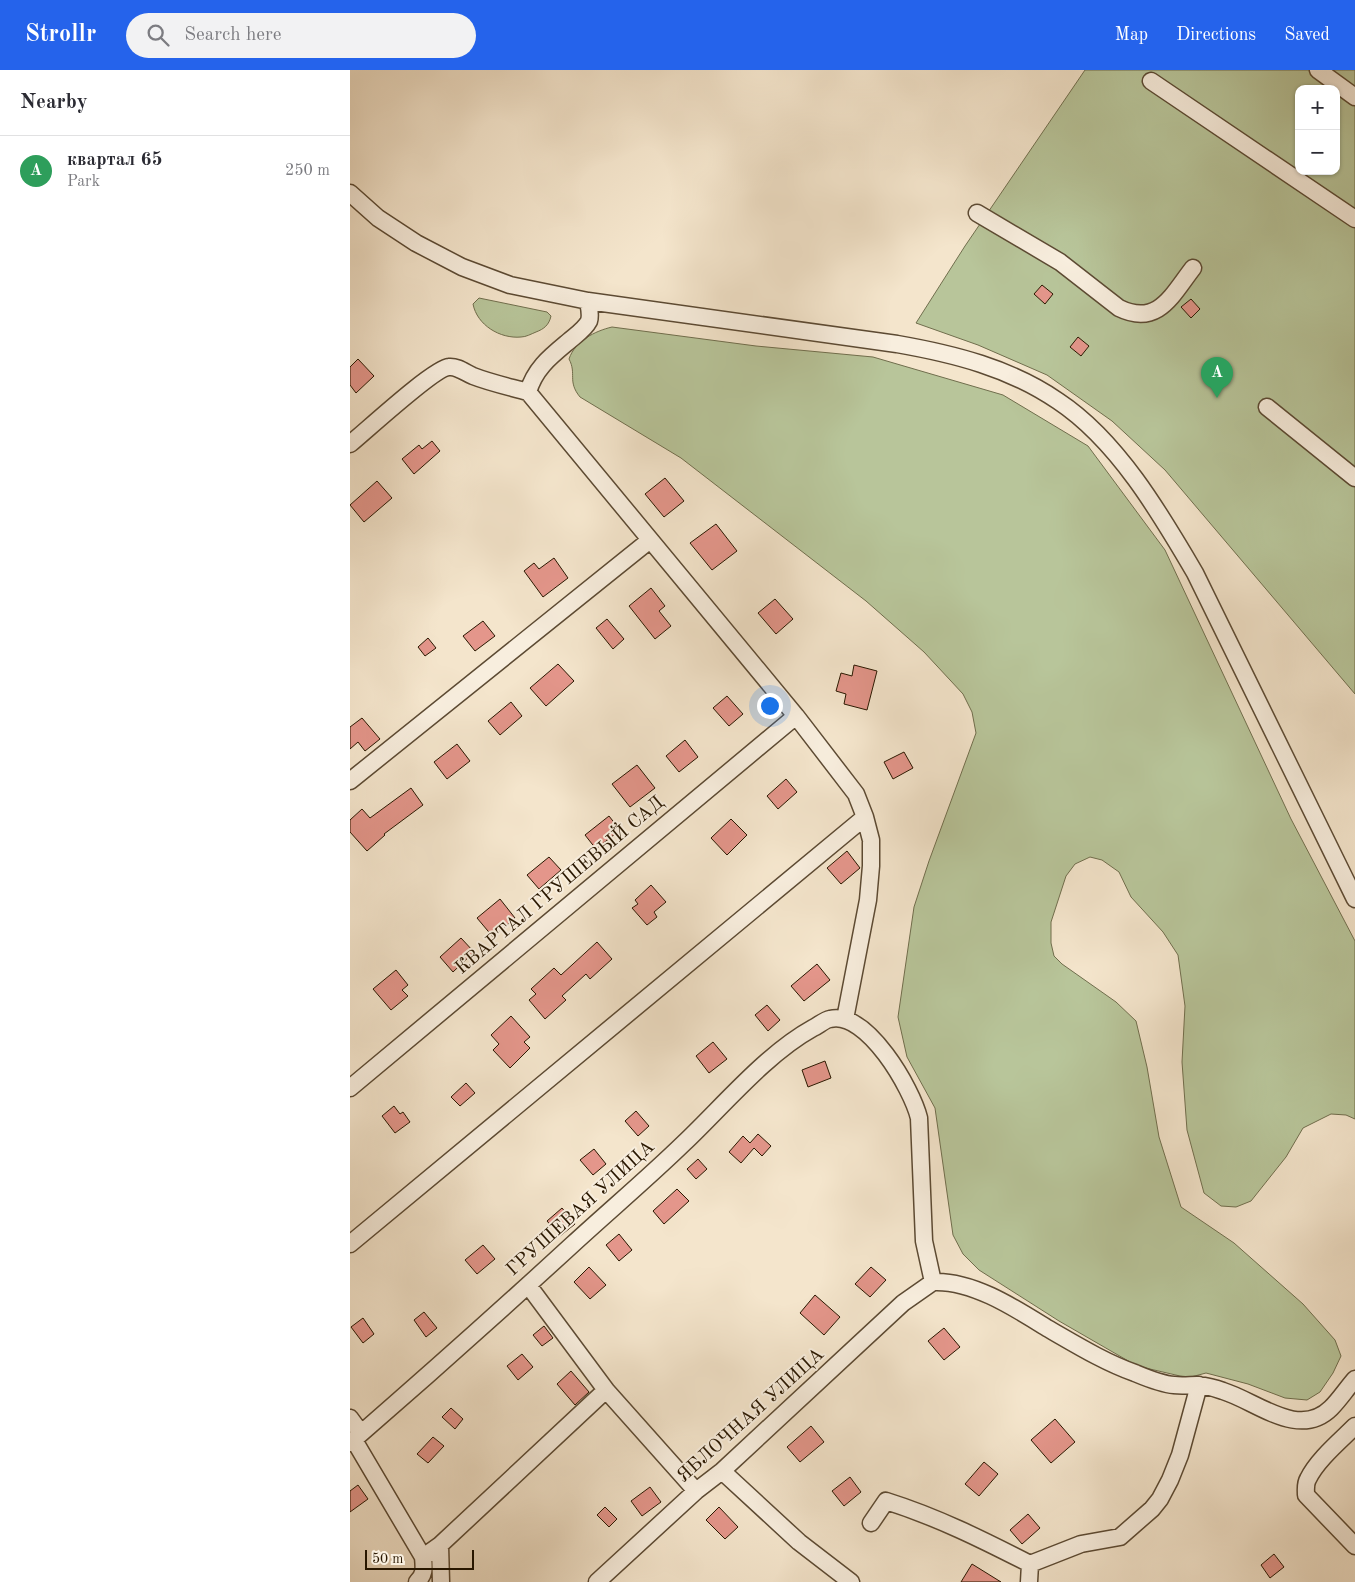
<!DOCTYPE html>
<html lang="en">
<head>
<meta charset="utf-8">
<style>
	:root { --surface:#fff; --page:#f2f2f3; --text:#2b2b33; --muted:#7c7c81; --line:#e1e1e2; --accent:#2563eb }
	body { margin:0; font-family:"Old Standard TT",serif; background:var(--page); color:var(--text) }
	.controls { position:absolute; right:15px; top:15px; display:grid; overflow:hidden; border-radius:10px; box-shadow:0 1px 4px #0004 }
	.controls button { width:45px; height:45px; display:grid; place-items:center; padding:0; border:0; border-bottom:1px solid var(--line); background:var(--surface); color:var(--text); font:25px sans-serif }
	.scale { position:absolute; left:15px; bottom:12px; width:109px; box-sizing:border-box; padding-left:5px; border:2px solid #291700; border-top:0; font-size:14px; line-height:18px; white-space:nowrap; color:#291700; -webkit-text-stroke:4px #f8eede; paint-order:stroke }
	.you { position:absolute; left:419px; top:635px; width:18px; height:18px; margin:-12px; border:4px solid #fff; border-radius:50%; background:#1a73e8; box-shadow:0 0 0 8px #1a73e833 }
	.badge { display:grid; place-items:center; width:32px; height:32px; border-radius:50%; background:var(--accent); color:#fff; font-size:16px; font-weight:700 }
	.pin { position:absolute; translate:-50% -41px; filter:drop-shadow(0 1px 2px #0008) }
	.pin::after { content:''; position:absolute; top:26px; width:18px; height:15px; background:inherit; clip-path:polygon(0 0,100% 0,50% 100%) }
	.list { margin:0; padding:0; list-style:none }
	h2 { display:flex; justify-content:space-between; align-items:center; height:65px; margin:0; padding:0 20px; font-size:21px }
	h2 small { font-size:16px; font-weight:400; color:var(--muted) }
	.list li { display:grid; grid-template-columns:32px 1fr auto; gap:15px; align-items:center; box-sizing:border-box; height:70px; padding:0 20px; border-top:1px solid var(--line) }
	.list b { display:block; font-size:19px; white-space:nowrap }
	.list p { margin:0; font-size:16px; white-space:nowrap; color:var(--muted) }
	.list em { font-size:16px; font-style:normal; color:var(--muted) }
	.icon { flex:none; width:28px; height:28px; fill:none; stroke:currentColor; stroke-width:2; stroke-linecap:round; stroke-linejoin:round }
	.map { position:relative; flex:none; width:1005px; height:1512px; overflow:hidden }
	header { display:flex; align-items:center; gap:30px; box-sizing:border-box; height:70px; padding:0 25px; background:var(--accent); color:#fff }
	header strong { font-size:24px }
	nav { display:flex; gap:28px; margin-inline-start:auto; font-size:18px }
	.search { width:350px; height:45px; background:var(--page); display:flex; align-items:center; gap:12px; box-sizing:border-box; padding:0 18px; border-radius:28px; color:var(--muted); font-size:19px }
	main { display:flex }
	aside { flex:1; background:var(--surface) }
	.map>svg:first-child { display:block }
	.green { fill:#b8c59a; stroke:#706e4d; fill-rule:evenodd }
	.building { fill:#e4968b; stroke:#291700 }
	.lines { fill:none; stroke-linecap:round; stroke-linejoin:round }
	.minor-casing { stroke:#5c4a33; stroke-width:19 }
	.minor { stroke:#f8eede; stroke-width:16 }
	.labels { text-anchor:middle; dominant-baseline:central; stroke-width:4; stroke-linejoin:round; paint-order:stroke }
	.street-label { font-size:19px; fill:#291700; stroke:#f8eede }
</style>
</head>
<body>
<header>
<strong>Strollr</strong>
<div class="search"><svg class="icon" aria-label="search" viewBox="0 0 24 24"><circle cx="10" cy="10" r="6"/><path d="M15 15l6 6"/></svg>Search here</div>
<nav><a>Map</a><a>Directions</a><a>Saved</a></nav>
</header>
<main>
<aside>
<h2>Nearby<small></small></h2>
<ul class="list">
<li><span class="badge" style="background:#2e9e5b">A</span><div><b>квартал 65</b><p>Park</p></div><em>250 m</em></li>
</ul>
</aside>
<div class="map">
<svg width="1005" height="1512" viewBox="0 0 1005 1512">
	<rect width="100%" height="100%" fill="#f4e5cc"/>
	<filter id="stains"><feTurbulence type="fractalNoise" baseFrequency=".004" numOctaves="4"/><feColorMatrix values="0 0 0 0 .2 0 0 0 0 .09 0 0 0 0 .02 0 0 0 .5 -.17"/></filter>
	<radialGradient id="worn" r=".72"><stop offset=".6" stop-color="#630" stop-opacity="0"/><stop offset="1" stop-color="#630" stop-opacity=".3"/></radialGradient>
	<path class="green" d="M735,0H1005V624L815,400L762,351L697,305L628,275L566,253L615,176ZM949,19H986V101H949Z
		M129,228L197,242L201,246C199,255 194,259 186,262C181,264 176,267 171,267C150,269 127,255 123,234Z
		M262,257L406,276L523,287L653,325L738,376L815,480L941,749L1005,871V1049L996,1045L981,1044L953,1058L936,1087L901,1131L886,1137L871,1136L854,1123L837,1060L832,992L835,936L828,885L813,862L781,827L769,802L752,790L740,787L725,794L716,806L701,852V873L704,886L712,894L766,932L786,951L797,997L809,1067L831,1137L884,1173L953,1234L985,1270L991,1286L983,1303L970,1322L957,1330L935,1328L898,1314L856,1303L841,1307L830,1306L787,1296L709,1251L629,1200L613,1184L603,1165L585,1038L557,987L548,947L564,837L579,791L626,663L622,642L613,624L574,582L516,531L331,388L230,327C217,311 227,304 219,289C225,271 245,261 262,257Z"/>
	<path class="building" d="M692,215L703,224L695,234L684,224Z
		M841,229L850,239L841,248L831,237Z
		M728,267L739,276L731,286L720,277Z
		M8,289L24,306L6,323L0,315V297Z
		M82,371L90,381L64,404L52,389L69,375L72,379Z
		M315,408L334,431L314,447L295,424Z
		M27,411L42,428L14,452L0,435Z
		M366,454L387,481L362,500L340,473Z
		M204,488L218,508L193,527L174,501L184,493L189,499Z
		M301,518L315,536L309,541L321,556L305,569L279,536Z
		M425,529L443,549L426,564L408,543Z
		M257,549L274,569L263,579L246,558Z
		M133,551L145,566L125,581L113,566Z
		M78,568L86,578L75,586L68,577Z
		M208,594L224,611L196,636L180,618Z
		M504,595L527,601L517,640L494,634L496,624L486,621L491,603L502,606Z
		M377,626L393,644L379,656L363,638Z
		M161,632L172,646L150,665L138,651Z
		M12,648L30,669L15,681L8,672L0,679V657Z
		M335,670L348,687L329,702L316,686Z
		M107,674L120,691L97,709L84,692Z
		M554,682L563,698L543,709L534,692Z
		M287,695L305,718L280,737L262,714Z
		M436,709L447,722L428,739L417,726Z
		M61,718L73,735L34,764L35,765L17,781L0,762V750L12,739L20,748Z
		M259,746L270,760L246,779L235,765Z
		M381,749L397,765L377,785L361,768Z
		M497,781L510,798L491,814L477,798Z
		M199,787L211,800L189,819L177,805Z
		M301,815L316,832L304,842L307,847L297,855L282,838L288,834L285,830Z
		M150,829L165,848L143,867L127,848Z
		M111,868L124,882L103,902L90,887Z
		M247,872L262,889L240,909L236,904L212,926L216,930L195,949L179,930L186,924L181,919L204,898L211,905Z
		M467,894L480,910L454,931L441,916Z
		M46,900L58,915L52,920L58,926L41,940L23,919Z
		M417,935L430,950L418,961L405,945Z
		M161,946L180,967L174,972L180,978L160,998L143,980L149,974L141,965Z
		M363,972L377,989L359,1003L346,986Z
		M475,991L481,1008L458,1017L452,1000Z
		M116,1013L125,1023L110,1036L101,1027Z
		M44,1036L50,1044L53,1042L60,1052L45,1063L32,1046Z
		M286,1041L299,1056L288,1066L275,1051Z
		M408,1064L421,1076L412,1086L404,1078L391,1093L379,1082L393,1066L400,1073Z
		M244,1079L256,1094L243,1105L230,1090Z
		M348,1089L357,1099L346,1109L337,1099Z
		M327,1119L339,1131L314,1154L303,1141Z
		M212,1138L225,1154L210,1166L197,1151Z
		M269,1164L282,1180L269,1191L256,1175Z
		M133,1175L145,1189L127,1204L115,1190Z
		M239,1197L256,1215L240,1229L224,1212Z
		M521,1197L536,1210L520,1227L505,1214Z
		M465,1225L490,1247L474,1265L450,1243Z
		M74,1242L87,1258L76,1267L64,1250Z
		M13,1248L24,1264L13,1273L1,1257Z
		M194,1256L203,1268L192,1276L183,1265Z
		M594,1258L610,1277L594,1290L578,1271Z
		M172,1284L183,1297L168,1310L157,1296Z
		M221,1301L239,1322L225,1335L207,1314Z
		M101,1338L113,1349L105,1359L92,1347Z
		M705,1349L725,1372L701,1393L681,1370Z
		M461,1356L474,1372L450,1392L437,1377Z
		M83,1367L94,1376L78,1393L67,1384Z
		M634,1392L648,1404L629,1426L615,1414Z
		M500,1407L511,1422L494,1436L482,1421Z
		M8,1415L18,1429L0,1442V1421Z
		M300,1417L311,1432L292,1446L281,1431Z
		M255,1437L267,1449L259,1457L247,1445Z
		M369,1437L388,1457L375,1469L356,1450Z
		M678,1444L690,1458L672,1474L660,1460Z
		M924,1484L934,1497L920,1508L911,1495Z
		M622,1494L651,1512H611Z"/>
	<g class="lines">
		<defs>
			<path id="minor" d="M968,0L1005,27
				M801,11L1005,149
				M0,123L28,148L66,173L112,197L160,215L238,231L547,274C604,284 660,298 708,331C767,370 810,443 845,503L1005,829
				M627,143L710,192L769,238C808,257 822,225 843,198
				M178,322C185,298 201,286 219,271C226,265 235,259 239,251C241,245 239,237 238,231
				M917,337L1005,408
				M0,374C16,361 84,298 99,297C107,296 116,303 123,306C141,313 160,317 178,322L446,646L506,724L515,747L521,770V796L518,830L495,949
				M0,711L300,470
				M0,1018L446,646
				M0,1174L515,747
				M583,1212C622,1210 665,1238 697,1258C725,1274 754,1292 785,1303C797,1308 811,1314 824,1315C832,1316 840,1315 847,1315C856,1316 865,1318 873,1321C906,1331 949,1370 981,1338C990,1329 997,1318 1005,1309
				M256,1320L346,1421
				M0,1348L11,1363
				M1005,1356C990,1371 967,1390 958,1409C955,1414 956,1419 956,1425L1005,1476
				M4,1370L73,1487C74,1498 75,1504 67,1512
				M0,1373C75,1308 150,1241 223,1174C260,1140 298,1108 334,1073C373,1036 416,984 463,958C468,956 474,950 480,949C517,940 562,1019 569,1048L574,1171L583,1212
				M372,1401L449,1472L501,1512
				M521,1453L536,1431C587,1447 633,1470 680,1494
				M90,1475L91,1512
				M73,1487L90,1475L256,1320L178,1215
				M247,1512L346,1421L372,1401L553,1233L583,1212
				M679,1512L680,1494L731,1474L770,1467L802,1439L810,1429L820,1410L830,1385L849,1315"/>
		</defs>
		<use href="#minor" class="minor-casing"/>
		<use href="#minor" class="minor"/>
	</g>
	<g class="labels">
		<g class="street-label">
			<text transform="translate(210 816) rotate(-40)">КВАРТАЛ ГРУШЕВЫЙ САД</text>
			<text transform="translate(231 1139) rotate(-42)">ГРУШЕВАЯ УЛИЦА</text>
			<text transform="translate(401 1346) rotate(-42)">ЯБЛОЧНАЯ УЛИЦА</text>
		</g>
	</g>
	<rect width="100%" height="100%" filter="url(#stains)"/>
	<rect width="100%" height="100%" fill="url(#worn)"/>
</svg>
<div class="controls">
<button>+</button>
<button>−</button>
</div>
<div class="scale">50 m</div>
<div class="you"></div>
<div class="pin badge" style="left:867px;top:328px;background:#2e9e5b">A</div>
</div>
</main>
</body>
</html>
